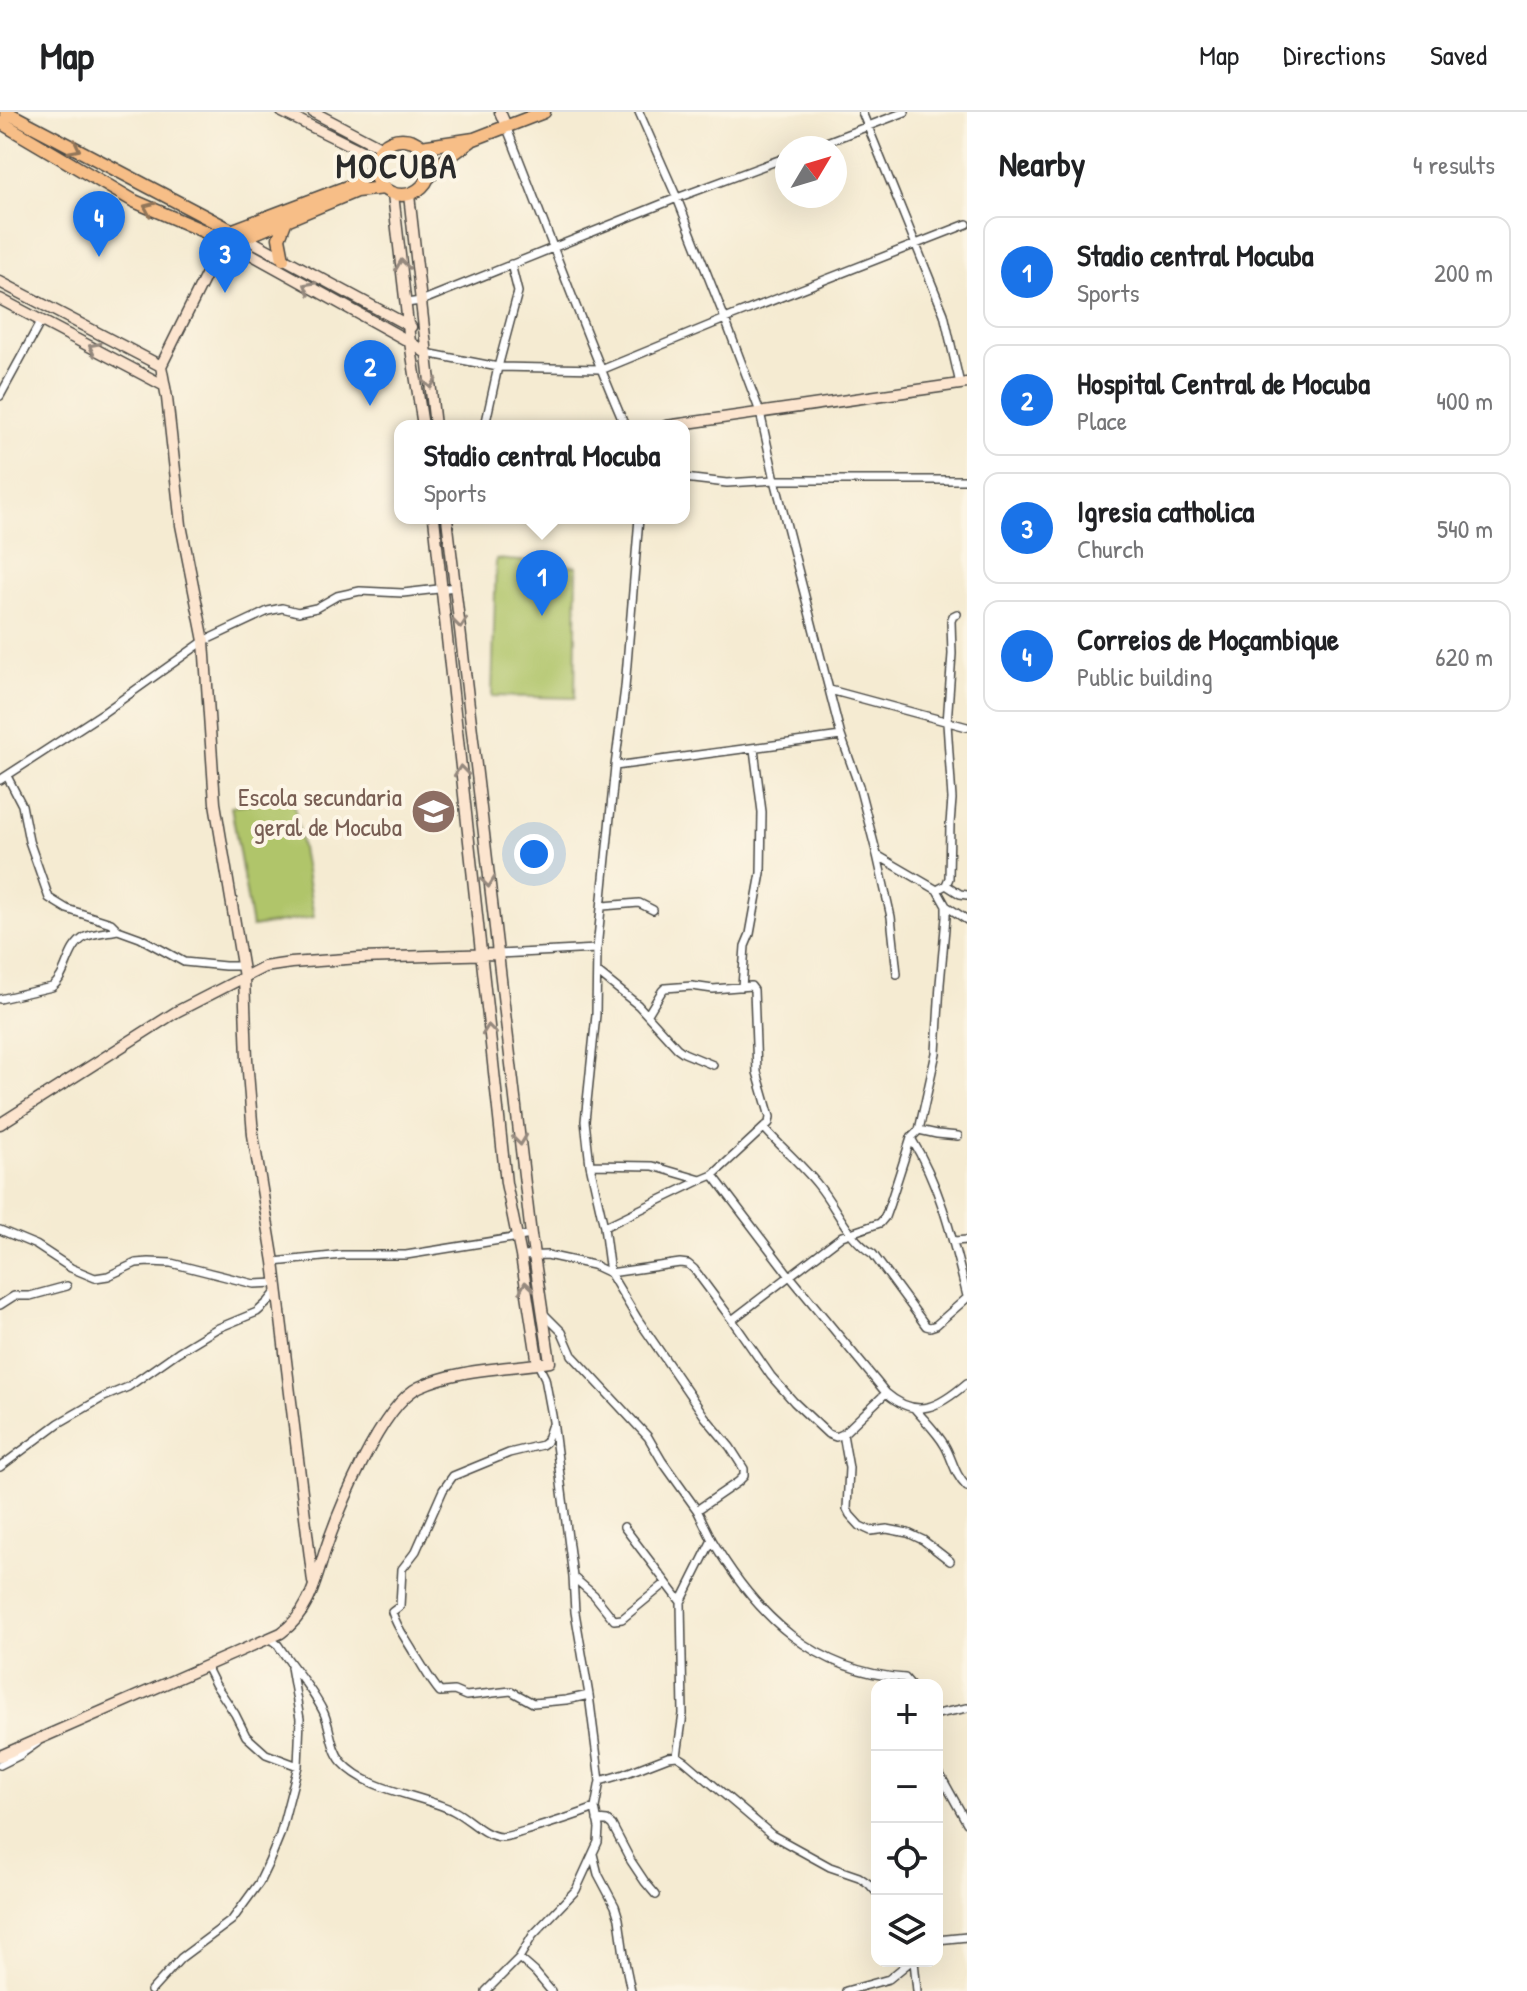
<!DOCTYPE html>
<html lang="en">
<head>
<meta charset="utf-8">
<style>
	:root { --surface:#fff; --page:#f2f2f2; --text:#202124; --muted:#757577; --line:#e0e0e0; --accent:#1a73e8 }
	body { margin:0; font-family:"Patrick Hand",sans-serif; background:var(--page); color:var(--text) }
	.controls { position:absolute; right:24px; bottom:24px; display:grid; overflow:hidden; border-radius:16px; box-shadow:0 8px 32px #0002 }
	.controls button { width:72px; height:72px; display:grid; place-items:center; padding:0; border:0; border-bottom:2px solid var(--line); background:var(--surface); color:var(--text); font:40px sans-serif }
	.compass { position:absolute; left:775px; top:24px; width:72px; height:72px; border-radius:50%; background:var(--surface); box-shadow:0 8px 32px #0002; rotate:52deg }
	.you { position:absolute; left:534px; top:742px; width:28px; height:28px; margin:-20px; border:6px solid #fff; border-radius:50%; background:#1a73e8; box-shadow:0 0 0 12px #1a73e833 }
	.badge { display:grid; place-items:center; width:52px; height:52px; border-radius:50%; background:var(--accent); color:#fff; font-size:26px; font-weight:700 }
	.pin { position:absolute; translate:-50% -66px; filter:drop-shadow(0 2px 4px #0008) }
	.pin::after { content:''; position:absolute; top:42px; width:28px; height:24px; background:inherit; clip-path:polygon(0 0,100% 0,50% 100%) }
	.popup { position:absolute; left:394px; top:308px; width:296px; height:104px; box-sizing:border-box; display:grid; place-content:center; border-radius:16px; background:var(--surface); filter:drop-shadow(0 2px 6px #0005); font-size:26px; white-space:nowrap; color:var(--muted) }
	.popup b { font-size:30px; color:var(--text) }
	.popup::after { content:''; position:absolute; left:50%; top:100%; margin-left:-16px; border:16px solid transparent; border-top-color:var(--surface) }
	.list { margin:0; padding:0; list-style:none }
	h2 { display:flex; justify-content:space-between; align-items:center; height:104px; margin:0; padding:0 32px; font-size:34px }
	h2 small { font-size:26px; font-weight:400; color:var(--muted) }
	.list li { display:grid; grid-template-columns:52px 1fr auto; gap:24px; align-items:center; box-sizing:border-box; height:112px; margin:0 16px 16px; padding:0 16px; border:2px solid var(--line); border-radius:16px }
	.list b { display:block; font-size:30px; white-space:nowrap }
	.list p { margin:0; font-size:26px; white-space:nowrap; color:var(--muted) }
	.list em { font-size:26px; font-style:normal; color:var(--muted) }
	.icon { flex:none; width:44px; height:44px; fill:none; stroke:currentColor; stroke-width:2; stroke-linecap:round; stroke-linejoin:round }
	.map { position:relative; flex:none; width:967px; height:1879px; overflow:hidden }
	header { display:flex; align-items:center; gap:48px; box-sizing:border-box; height:112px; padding:0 40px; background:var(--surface); border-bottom:2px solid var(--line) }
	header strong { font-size:38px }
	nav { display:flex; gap:44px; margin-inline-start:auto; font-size:28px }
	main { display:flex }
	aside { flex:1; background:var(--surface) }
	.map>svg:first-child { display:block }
	.green { fill:#b0c56a; stroke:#6e784a; stroke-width:2 }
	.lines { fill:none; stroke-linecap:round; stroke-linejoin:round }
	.street-casing { stroke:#494844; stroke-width:10 }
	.secondary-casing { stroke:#494844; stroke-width:13 }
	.highway-casing { stroke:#494844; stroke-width:15 }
	.street { stroke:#fff; stroke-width:7 }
	.secondary { stroke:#fce5cf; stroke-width:10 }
	.highway { stroke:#f7be87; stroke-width:12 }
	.oneway { stroke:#917459 }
	.oneway2 { stroke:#94887d }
	.labels { text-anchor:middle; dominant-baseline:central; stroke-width:8; stroke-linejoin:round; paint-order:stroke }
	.education-label { font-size:26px; fill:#785e54; stroke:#fcf5e5; text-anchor:end }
	.district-label { font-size:34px; font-weight:bold; letter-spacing:2px; fill:#2b2b2b; stroke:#fcf5e5 }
</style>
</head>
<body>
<header>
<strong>Map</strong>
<nav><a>Map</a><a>Directions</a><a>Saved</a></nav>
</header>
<main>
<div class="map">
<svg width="967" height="1879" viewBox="0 0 967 1879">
	<rect width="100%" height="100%" fill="#fcf5e5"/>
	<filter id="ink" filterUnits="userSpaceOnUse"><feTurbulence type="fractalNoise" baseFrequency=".0125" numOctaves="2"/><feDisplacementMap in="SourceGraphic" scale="16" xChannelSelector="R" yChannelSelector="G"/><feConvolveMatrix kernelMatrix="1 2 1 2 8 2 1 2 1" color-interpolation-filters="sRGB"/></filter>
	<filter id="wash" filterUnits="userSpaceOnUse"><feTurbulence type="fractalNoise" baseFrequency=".006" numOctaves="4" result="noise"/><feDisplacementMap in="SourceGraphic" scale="32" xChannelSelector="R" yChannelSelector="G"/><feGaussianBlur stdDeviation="1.8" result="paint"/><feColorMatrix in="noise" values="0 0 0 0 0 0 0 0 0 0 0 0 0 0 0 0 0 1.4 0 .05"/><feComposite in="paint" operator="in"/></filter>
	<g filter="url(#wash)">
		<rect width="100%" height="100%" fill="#f5ebd2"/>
		<path class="green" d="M496,447L577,454L575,586L492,584Z
			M293,685L314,805L252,815L231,694Z"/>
	</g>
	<g filter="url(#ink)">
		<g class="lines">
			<defs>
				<path id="street" d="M639,0L677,86L725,207L760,300L775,368L841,624L859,674L877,743L891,805L897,862
					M862,0L944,202L960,272
					M506,14C546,114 582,215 625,314
					M811,36L905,0
					M406,191L421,189L677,86L787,45
					M426,241L498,255L600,257
					M601,258L725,207L967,112
					M0,284L41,209
					M485,314L498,255L518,180L511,152
					M684,366L727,371L775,368H967
					M639,406L625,576L615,654L597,837L596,903L585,1009L590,1053L653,1054L701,1068L713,1063L789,1163L886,1281C917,1308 939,1295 967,1271
					M830,578L967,615
					M615,654L841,624
					M7,664L22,693L29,729L49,786L67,797L111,811L118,818L140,826L184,850L225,854H241
					M0,668L103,601L204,529L268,499L282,496L298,500L316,496L337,484L360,479L403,481L456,475
					M877,743L937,778L946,773L949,766L950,712L952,687L947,611L952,542L951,509L953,504L957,502
					M946,773L960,782L967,783
					M603,794L639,791L653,798
					M946,794L967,808
					M497,842L597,837
					M597,860L638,893L677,936L684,941L713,953
					M742,875L745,834L750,822L761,761L762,700L754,637
					M0,887L52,875C68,863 66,836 85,825C94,821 108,820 118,818
					M648,902L662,879L665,876L692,874L713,877L751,874L754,878L757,960L770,1005L769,1011L713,1063
					M765,1017C782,1036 802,1053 818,1073C837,1096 847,1126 873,1142L926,1214L930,1215L936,1213L967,1186
					M919,1018L936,941L940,872L946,805V794L937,778
					M958,1024L937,1022L919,1018L911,1026C941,1075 953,1129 967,1184
					M590,1053L604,1115L610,1161L680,1151L688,1152L694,1157L732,1208L842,1124L880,1111L885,1105L890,1091L911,1026
					M604,1115L701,1068
					M0,1118L36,1133L71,1156L95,1166L108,1164L136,1151L149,1150L171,1151L254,1172L277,1171
					M954,1129L967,1128
					M521,1144L547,1143L593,1153L610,1161L637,1206L705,1305L730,1335L744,1357V1364L738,1370L697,1398
					M274,1150L342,1143H406L531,1123
					M0,1193L14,1184H30L67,1174
					M543,1201L562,1220L572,1243L648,1325L662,1349L697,1398L712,1428
					M732,1208L771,1264L794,1290L828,1322L836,1325L843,1322L886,1281
					M915,1297C925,1309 937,1320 945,1334C953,1348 954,1362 967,1375
					M551,1315L546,1330L542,1333L509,1341L453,1364L443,1378L416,1439L402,1457L400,1494L392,1500C397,1516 406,1527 414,1541C423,1554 429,1567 440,1580L454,1579L466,1584L511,1579L533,1591L566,1588L589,1583
					M843,1322L849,1356L847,1397L850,1403L860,1414L871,1419L887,1417L908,1421L923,1428L950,1449
					M0,1355L59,1311L104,1285L128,1275L178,1240L216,1217L257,1200L268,1190L277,1179
					M624,1415L681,1490
					M573,1465L594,1483L614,1508L622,1507L666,1471
					M269,1526L278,1533C292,1555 311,1575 323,1599C331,1615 330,1636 342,1650C369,1680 420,1682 454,1699C470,1707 483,1724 501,1725C509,1725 517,1721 525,1719C549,1712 572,1705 595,1696
					M206,1554L215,1572L235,1602L246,1624L266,1642L298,1654
					M937,1602L967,1596
					M677,1644L683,1602L681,1490L712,1428C756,1503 814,1560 905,1566L911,1573
					M0,1653L20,1643L37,1631
					M937,1657L967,1711
					M600,1669L624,1662L668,1645L677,1644L685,1649L772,1723L830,1755L859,1765L869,1772L877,1781
					M597,1708L607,1709L612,1713L631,1749L645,1770L656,1783
					M593,1742L598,1762L615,1794L619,1807L625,1850L631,1879
					M937,1828L967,1825
					M519,1846L535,1860L551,1879
					M914,1849L917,1879
					M151,1879L181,1846L232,1808L259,1771L269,1750L280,1723L298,1654L300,1607L291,1555
					M486,1879L519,1846L533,1823L576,1778L598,1730L599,1716L595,1696L600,1669L589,1583L575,1500L573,1465L553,1309L545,1266L538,1252
					M846,1879L889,1867L911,1849"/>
				<path id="secondary" d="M282,0L376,46
					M313,0L382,36
					M500,0L506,14
					M393,82L410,230L423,314
					M409,83L435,314
					M244,125L411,215
					M220,127L215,145L161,254L167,286L181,413L204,529L215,691L244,865L247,947L253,1023L274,1150L313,1470
					M226,136L231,131L410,230L426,241
					M0,170L161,254
					M0,187L163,273
					M666,314L967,271
					M434,406L506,1071L521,1144L538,1252
					M0,1012L176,900L264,855L291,851L360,846L497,842
					M0,1644L281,1521C308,1502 315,1472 324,1442C337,1402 381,1293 419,1275C459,1256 507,1257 550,1250L531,1123L447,406"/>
				<path id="highway" d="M6,0L244,125
					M0,10L134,89L231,131L356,79L384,76
					M374 55a28 28 0 1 1 56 0a28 28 0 1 1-56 0Z
					M421,35L474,27L544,0
					M429,65L445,48L471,29
					M228,120L352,73L375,57
					M283,147L279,126L286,108"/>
			</defs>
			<use href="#street" class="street-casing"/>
			<use href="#secondary" class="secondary-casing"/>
			<use href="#highway" class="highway-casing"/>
			<use href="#street" class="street"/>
			<use href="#secondary" class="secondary"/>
			<use href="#highway" class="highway"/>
		</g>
		<defs><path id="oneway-chevron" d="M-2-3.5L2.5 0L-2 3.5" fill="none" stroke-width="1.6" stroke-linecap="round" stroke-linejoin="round" transform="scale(2)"/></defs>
		<g class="oneway">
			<use href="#oneway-chevron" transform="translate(75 36) rotate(27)"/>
			<use href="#oneway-chevron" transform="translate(149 96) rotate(-156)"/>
		</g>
		<g class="oneway2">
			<use href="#oneway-chevron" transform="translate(402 153) rotate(-97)"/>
			<use href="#oneway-chevron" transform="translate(309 175) rotate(-151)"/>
			<use href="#oneway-chevron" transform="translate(94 236) rotate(-153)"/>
			<use href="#oneway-chevron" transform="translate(430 271) rotate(82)"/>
			<use href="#oneway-chevron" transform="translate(460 511) rotate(84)"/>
			<use href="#oneway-chevron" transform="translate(461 659) rotate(-96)"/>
			<use href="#oneway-chevron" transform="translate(488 770) rotate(84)"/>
			<use href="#oneway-chevron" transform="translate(489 918) rotate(-96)"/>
			<use href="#oneway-chevron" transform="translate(520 1028) rotate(83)"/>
			<use href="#oneway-chevron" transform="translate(526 1175) rotate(-99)"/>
		</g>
	</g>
	<defs>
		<symbol id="school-disc" viewBox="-11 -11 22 22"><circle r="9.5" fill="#8d6e63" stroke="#fcf5e5"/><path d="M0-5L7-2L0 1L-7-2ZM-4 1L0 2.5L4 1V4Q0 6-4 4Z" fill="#fff"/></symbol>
	</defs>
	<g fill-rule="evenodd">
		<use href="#school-disc" x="408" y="674" width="51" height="51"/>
	</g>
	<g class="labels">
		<g class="education-label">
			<text x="402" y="684">Escola secundaria<tspan x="402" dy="30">geral de Mocuba</tspan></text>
		</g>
		<g class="district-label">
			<text x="397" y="54">MOCUBA</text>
		</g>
	</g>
</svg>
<div class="controls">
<button>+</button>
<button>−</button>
<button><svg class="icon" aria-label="locate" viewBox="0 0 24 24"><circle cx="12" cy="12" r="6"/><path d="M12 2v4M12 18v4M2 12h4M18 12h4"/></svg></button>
<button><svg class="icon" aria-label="layers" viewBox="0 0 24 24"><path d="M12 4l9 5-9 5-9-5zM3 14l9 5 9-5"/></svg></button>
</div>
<svg class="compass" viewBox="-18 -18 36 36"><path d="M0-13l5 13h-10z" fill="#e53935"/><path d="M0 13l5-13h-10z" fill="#757577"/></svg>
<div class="you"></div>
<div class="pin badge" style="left:542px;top:504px">1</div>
<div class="popup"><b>Stadio central Mocuba</b>Sports</div>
<div class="pin badge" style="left:370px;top:294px">2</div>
<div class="pin badge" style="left:225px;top:181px">3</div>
<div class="pin badge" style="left:99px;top:145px">4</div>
</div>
<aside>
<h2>Nearby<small>4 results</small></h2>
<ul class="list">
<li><span class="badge">1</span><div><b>Stadio central Mocuba</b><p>Sports</p></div><em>200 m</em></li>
<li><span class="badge">2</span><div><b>Hospital Central de Mocuba</b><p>Place</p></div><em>400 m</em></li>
<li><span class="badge">3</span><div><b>Igresia catholica</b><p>Church</p></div><em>540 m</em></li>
<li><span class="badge">4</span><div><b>Correios de Moçambique</b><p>Public building</p></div><em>620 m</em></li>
</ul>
</aside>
</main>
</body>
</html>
